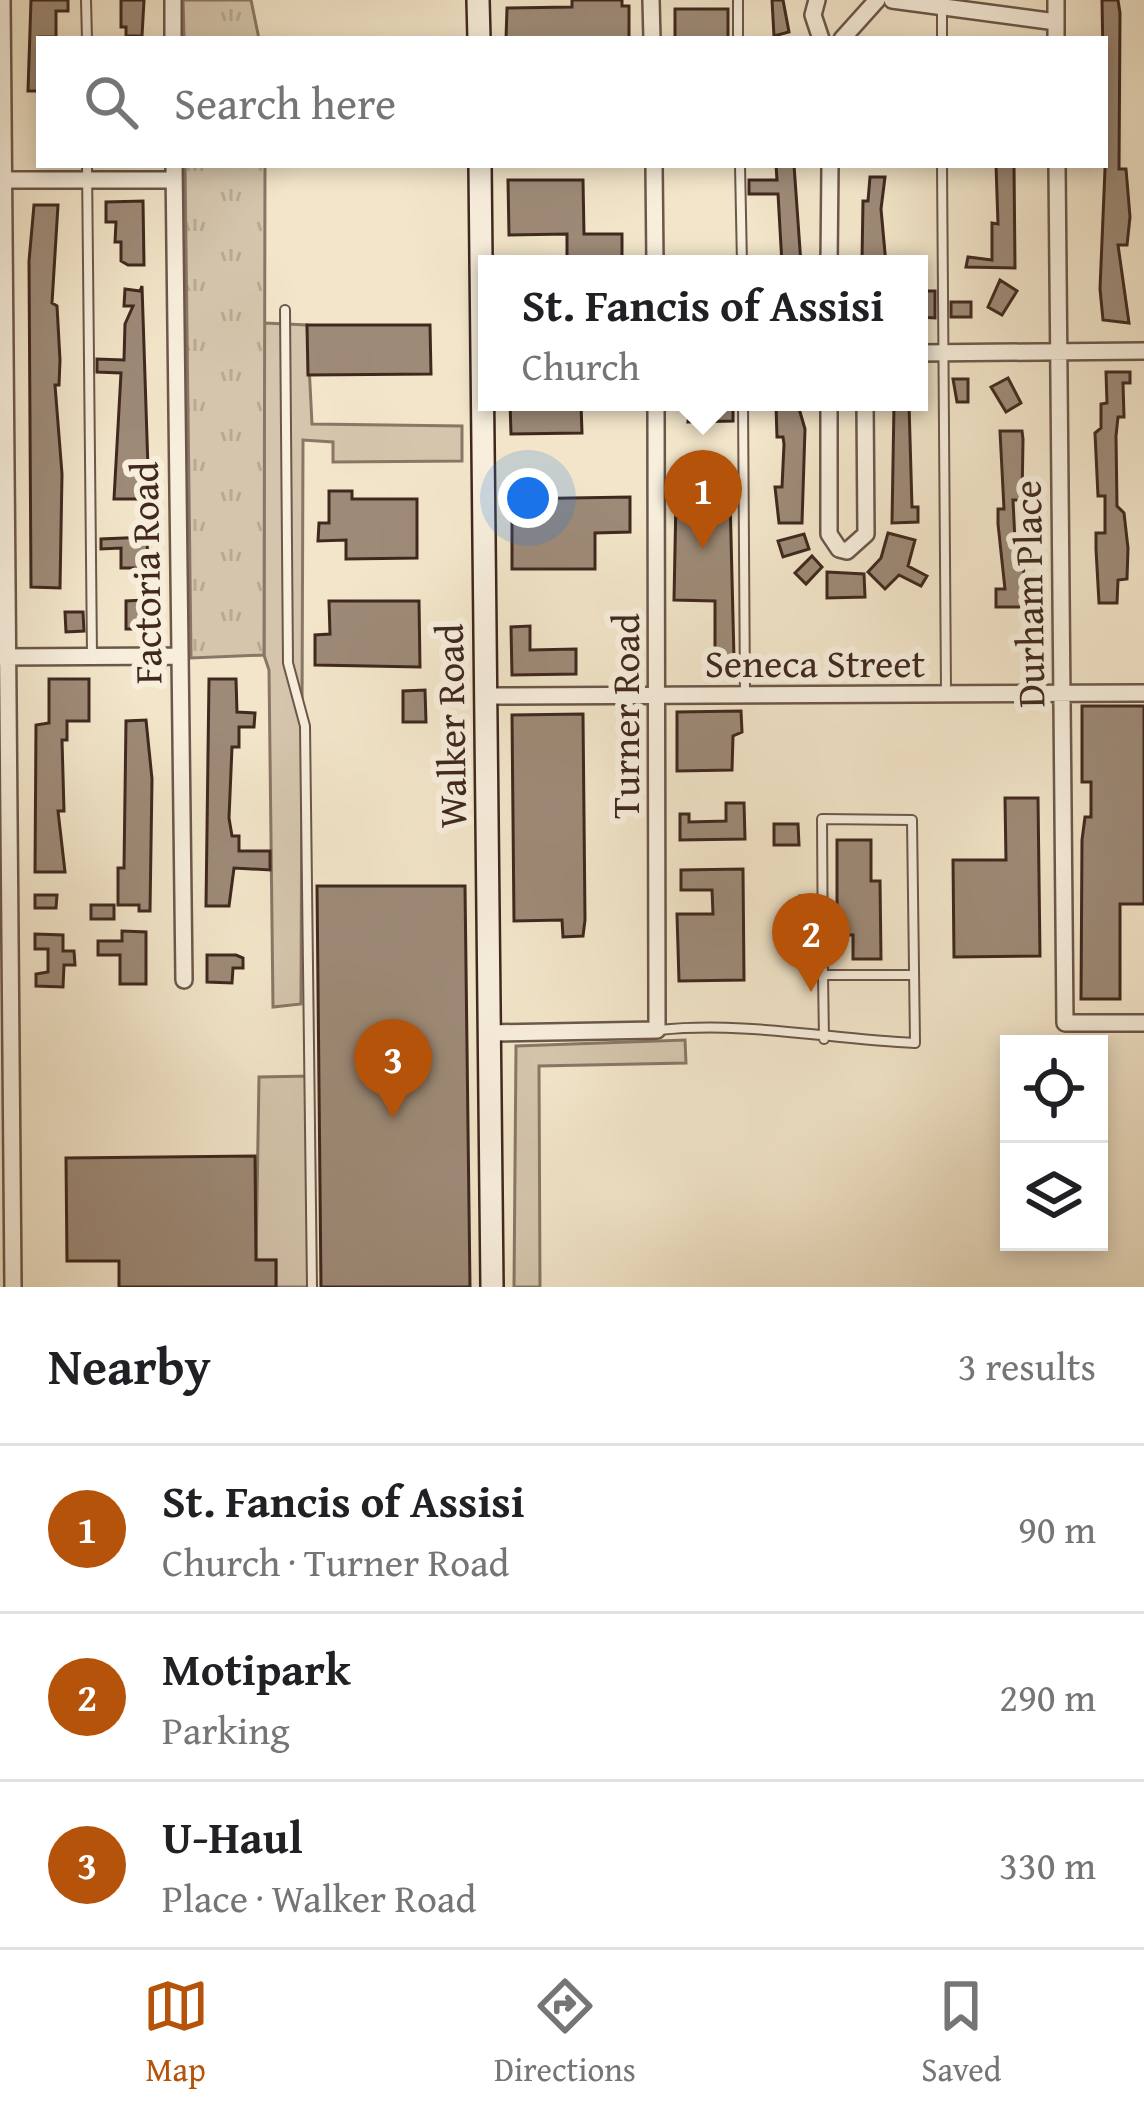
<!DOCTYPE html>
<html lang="en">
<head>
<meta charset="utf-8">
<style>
	:root { --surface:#fff; --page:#f6f6f6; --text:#202124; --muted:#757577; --line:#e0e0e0; --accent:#b45309 }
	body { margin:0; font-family:"Gentium Book Plus",serif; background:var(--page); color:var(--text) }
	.controls { position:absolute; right:36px; bottom:36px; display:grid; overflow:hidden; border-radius:0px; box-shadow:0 6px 18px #0003 }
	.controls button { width:108px; height:108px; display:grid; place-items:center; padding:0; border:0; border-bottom:3px solid var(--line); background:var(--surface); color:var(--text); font:60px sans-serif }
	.you { position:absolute; left:528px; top:498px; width:42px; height:42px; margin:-30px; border:9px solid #fff; border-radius:50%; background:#1a73e8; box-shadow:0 0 0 18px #1a73e833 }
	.badge { display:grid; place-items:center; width:78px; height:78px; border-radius:50%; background:var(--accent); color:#fff; font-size:39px; font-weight:700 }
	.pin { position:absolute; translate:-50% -99px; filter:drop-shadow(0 3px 6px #0008) }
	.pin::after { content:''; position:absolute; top:63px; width:42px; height:36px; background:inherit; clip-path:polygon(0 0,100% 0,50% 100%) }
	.popup { position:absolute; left:478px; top:255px; width:450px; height:156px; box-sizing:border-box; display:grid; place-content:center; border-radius:0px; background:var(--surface); filter:drop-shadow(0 3px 9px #0005); font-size:39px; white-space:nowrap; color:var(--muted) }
	.popup b { font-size:45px; color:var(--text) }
	.popup::after { content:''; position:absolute; left:50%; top:100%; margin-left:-24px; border:24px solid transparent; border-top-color:var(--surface) }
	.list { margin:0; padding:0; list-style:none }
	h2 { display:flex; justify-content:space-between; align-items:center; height:156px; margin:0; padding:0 48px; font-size:51px }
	h2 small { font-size:39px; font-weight:400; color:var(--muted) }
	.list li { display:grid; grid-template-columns:78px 1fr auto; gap:36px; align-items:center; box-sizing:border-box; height:168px; padding:0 48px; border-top:3px solid var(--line) }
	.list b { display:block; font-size:45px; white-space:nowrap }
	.list p { margin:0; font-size:39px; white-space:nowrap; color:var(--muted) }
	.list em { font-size:39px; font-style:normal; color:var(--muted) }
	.icon { flex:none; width:66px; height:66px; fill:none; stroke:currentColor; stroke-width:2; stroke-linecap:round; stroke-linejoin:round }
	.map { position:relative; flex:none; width:1144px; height:1287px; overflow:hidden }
	.search { position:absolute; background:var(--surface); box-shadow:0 6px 18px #0003; left:36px; right:36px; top:36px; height:132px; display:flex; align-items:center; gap:30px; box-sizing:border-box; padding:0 42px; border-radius:0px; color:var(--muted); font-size:45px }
	.sheet { height:660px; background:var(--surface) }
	nav { display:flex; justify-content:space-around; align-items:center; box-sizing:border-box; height:168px; border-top:3px solid var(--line); background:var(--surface); font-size:33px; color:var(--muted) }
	nav a { display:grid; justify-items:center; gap:6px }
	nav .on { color:var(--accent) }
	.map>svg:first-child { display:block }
	.green { fill:#d4c5ac; stroke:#8a7666; stroke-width:3 }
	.park { fill:url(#park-tufts); stroke:#8a7666; stroke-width:3 }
	.building { fill:#9d8a77; stroke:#40281f; stroke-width:3 }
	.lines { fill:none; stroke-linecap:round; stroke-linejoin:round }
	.service-casing { stroke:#6c574a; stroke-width:12 }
	.minor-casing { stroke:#6c574a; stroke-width:20 }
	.secondary-casing { stroke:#40281f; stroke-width:26 }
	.service { stroke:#f7eedc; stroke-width:8 }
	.minor { stroke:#f7eedc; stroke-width:15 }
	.secondary { stroke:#f7eedc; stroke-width:21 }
	.labels { text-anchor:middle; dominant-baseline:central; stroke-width:12; stroke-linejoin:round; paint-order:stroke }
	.street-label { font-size:39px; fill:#40281f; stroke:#f7eedc }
</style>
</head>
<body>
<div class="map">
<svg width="1144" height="1287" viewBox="0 0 1144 1287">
	<defs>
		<pattern id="park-tufts" width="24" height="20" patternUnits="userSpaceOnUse" patternTransform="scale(3)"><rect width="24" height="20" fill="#d4c5ac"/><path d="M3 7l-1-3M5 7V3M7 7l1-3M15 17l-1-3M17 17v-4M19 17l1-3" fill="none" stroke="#b7a994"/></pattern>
	</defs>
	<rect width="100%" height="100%" fill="#f2e5c9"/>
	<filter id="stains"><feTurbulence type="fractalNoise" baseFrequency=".00167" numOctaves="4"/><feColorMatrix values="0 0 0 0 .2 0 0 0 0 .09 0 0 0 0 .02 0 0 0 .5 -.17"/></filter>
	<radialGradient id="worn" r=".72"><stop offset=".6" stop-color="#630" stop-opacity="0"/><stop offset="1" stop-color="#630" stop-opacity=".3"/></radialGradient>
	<path class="green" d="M264,323L307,325L312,424L462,426V461L333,462V442L303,440L301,1004L273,1007L269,670L264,655Z
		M685,1040L686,1063L539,1066L540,1287H514L516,1046Z
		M311,1076L312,1287H276V1260H256L259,1077Z"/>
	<path class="park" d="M183,0H251L259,39H184Z
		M185,165H265L264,655L191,658Z"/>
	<path class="building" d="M31,0H68V11H56V37H39V91H28Z
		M121,0H144L142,36H126V27H121Z
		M572,0H622V6H629V39H506L507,8L572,7Z
		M772,0H783L789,32L774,36Z
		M1102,0H1118L1120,13L1119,169H1126L1130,217L1127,245H1118L1129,323L1103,320L1100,289L1105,169Z
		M675,9H728V39H675Z
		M776,165H794L801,264H782L778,194H749V180H777Z
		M996,165H1014L1015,268L966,267L968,257L992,260V223L998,224Z
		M870,177H885L881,209L886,264L862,261L863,201H868Z
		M508,180H583L584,234H622V264H567V234L509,235Z
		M143,201L144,265H128L121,261V242H115L116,222H106V202Z
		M34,205H58L52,303L57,306L60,360L59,385H55L62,474L60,588L31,587L29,261Z
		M1000,280L1017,291L1002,315L988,307Z
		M142,286L149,499H114L121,373L97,372V359L124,360L125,324L133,306H124L125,289L140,291Z
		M922,291H935V318L919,317Z
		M951,302H971V317H951Z
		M307,325H430L431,374L308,375Z
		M1106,372H1130V383H1123L1124,417H1118L1116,436L1117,506L1124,513L1128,548L1127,579L1118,580L1117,603H1099L1096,549V533H1105V496H1098L1095,433L1101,428V404L1107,403Z
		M1008,378L1021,403L1006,412L991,387Z
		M953,379H968V402H957Z
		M510,402L581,404L582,433L511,434Z
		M691,402H733V421L688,422Z
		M894,404H909L912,507H918V522L892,523Z
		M798,405L805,429L802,523H779L775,487H782L784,444L783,437H777L776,406Z
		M1000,431H1022L1023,439L1022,500H1013L1016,562H1023L1026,607H996V589H1005L998,524V509H1004Z
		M329,491H352V499H417V558L346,559V540L318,541L319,523H329Z
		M630,497V532L595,533V569H512V499Z
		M730,497L734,658H715V601L674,600L676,499Z
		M888,533L915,540L908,566L927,576L921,586L899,575L885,589L868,572L881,558Z
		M804,534L809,549L783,557L778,541Z
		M147,537L148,568H121V548L101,549V539Z
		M812,556L822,567L806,584L795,573Z
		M827,572L864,574L865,597L827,598Z
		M144,600V629H126V601Z
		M329,601H419L420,667L315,665V635L330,634Z
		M65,612H83L84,631L66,632Z
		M530,626V650L576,649V674L512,675L511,627Z
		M49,679H89V721H67V740H62L64,811H58L65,872H35L36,725L49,723Z
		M209,679H236L237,712L255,713L254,727H239V747H232L229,818L232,836H239V851H270V870L234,868L229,906H206Z
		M425,690L426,722H403V691Z
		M1082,706H1144V904H1120V999H1081L1082,840L1085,817H1091V782H1082Z
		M741,711L742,732L733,736L732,770L677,771V712Z
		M583,714L585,920L583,936L563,937L562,920L514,921L512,715Z
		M146,720L152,779L150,911H139V905H118V868H124L126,721Z
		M1005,798H1038L1040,956L954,957L953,860H1006Z
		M726,803H744L745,839L680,840V814H689V822L726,821Z
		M774,824H798L799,845H774Z
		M837,840H871V881H880L881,959H853V935H837Z
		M743,869L744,980L679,981L677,914H713L712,890H681V870Z
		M317,886H465L470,1287H321Z
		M35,895H57L56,908H35Z
		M800,896H814L815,943H801Z
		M91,905H114V919H91Z
		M122,931L146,932V984H120V955H98V941H122Z
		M35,934L63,935V951H74L75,965H64L63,987L36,986V974L48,972V949H35Z
		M207,955H236L243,958V968H233L232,983L207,982Z
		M255,1156L256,1260H276V1287H119V1261H67L66,1158Z"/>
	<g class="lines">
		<defs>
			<path id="service" d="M86,0L87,39
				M738,0V39
				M942,39V7
				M87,165L92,655
				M740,165L742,264
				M942,165L946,691
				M285,310L288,663L305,726L312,1287
				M743,402L745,694
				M659,1030C745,1021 828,1039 915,1043L912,820L822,819L823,975
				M824,1039L823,975H914"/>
			<path id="minor" d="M2,0L13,1287
				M173,0V39
				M651,0L652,39
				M817,0L813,15L821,39
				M892,0L1056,22
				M1056,0V39
				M842,39L877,0
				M174,165L184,980
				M654,165L655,264
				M1057,165L1065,1023H1144
				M0,180H174
				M829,264L830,165
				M919,353L1144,351
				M829,402V534L839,549L847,551L866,534L865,402
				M1,657L178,656
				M486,696L1144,693
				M489,1033L657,1030L656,402"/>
			<path id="secondary" d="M478,0L479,39
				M480,165L492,1287"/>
		</defs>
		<use href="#service" class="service-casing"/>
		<use href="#minor" class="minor-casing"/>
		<use href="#secondary" class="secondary-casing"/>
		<use href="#service" class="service"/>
		<use href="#minor" class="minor"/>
		<use href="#secondary" class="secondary"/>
	</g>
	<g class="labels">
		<g class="street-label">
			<text transform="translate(145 573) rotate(-91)">Factoria Road</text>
			<text transform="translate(1028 594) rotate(-91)">Durham Place</text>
			<text x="815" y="662">Seneca Street</text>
			<text transform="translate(624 716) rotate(-90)">Turner Road</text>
			<text transform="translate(450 726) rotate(-91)">Walker Road</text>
		</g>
	</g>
	<rect width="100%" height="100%" filter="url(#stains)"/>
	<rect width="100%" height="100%" fill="url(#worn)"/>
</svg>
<div class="controls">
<button><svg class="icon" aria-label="locate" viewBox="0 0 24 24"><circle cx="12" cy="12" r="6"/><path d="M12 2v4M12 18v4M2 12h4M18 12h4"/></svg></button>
<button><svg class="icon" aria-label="layers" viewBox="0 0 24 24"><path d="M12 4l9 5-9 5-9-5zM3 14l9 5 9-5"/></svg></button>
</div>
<div class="you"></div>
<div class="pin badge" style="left:703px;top:549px">1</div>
<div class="popup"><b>St. Fancis of Assisi</b>Church</div>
<div class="pin badge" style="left:811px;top:992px">2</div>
<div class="pin badge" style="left:393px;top:1118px">3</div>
<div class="search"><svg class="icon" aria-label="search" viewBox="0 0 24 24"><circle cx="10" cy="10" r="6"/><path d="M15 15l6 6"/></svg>Search here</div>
</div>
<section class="sheet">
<h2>Nearby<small>3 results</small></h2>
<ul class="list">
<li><span class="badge">1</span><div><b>St. Fancis of Assisi</b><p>Church · Turner Road</p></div><em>90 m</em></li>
<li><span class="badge">2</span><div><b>Motipark</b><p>Parking</p></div><em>290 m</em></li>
<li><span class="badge">3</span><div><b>U-Haul</b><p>Place · Walker Road</p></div><em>330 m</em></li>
</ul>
</section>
<nav>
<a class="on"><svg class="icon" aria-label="map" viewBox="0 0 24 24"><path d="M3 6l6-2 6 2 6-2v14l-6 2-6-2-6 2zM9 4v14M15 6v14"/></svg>Map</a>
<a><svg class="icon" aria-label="directions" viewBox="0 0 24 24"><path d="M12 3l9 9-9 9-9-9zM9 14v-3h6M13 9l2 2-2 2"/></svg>Directions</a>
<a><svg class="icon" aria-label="saved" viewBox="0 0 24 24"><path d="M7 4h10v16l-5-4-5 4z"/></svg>Saved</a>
</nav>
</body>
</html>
